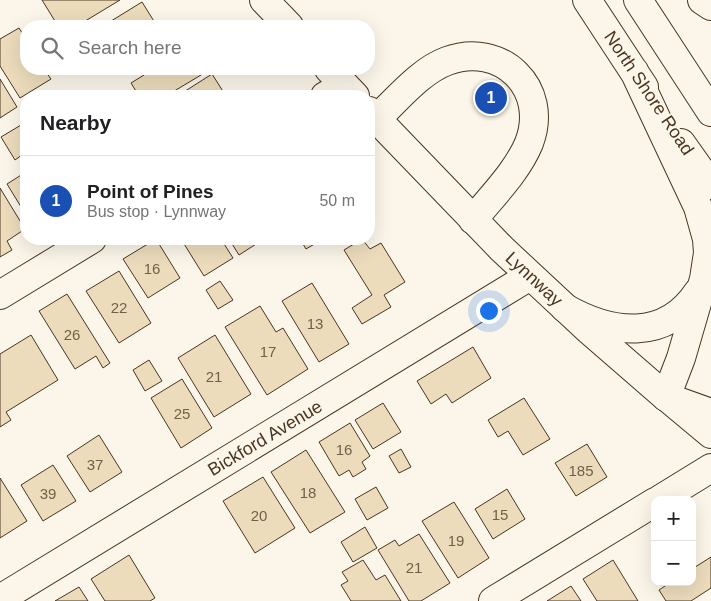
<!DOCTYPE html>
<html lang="en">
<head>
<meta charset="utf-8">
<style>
	:root { --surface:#fff; --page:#f2f2f2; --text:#202124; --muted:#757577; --line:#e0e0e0; --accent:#b45309 }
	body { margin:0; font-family:Arial,sans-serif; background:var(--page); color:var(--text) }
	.controls { position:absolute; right:15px; bottom:15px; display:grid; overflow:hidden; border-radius:10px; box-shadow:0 5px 20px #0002 }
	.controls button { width:45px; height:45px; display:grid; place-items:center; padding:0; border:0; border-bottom:1px solid var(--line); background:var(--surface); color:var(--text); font:25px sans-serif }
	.you { position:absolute; left:488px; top:310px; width:18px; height:18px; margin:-12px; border:4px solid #fff; border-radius:50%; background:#1a73e8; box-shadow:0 0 0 8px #1a73e833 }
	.badge { display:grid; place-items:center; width:32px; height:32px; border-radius:50%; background:var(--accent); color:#fff; font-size:16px; font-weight:700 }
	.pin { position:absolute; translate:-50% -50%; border:2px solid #fff; box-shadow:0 1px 5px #0006 }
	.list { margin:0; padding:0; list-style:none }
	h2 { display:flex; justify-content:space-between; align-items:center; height:65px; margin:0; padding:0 20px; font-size:21px }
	h2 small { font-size:16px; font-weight:400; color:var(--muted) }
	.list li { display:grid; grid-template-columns:32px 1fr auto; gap:15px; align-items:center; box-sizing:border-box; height:90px; padding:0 20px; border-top:1px solid var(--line) }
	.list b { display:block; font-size:19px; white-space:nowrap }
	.list p { margin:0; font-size:16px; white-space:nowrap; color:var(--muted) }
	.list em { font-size:16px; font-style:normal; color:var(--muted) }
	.icon { flex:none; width:28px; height:28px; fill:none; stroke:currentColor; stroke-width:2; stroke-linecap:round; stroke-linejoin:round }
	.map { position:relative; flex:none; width:711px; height:601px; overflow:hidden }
	.search { position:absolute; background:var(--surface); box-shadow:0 5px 20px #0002; left:20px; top:20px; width:355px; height:55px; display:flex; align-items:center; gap:12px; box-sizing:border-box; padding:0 18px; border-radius:20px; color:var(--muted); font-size:19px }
	.panel { position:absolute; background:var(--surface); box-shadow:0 5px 20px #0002; left:20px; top:90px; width:355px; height:155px; border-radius:20px }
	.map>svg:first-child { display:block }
	.building { fill:#ecdcbc; stroke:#4a3520 }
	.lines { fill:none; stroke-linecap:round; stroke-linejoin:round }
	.minor-casing { stroke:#4a3520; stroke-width:30 }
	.major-casing { stroke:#4a3520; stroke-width:30 }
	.highway-casing { stroke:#4a3520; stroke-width:30 }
	.minor { stroke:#fbf6e9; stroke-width:28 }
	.major { stroke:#fbf6e9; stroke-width:28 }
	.highway { stroke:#fbf6e9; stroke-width:28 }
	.labels { text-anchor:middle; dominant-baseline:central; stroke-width:4; stroke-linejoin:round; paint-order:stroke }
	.number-label { font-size:15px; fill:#725f47 }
	.street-label { font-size:18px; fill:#4a3520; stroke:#fbf6e9 }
</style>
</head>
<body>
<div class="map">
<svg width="711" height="601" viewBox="0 0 711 601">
	<rect width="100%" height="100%" fill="#fbf6e9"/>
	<path class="building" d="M42,0H120L77,26H58Z
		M142,2L157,26H103Z
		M19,28L26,39V69H44L51,79L20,98L0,66V39Z
		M141,69H197L201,75L166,96H158L155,92L149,96H139L131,83L144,75Z
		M212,74L226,96L179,95Z
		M0,79L17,107L0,118Z
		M26,122V152L15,160L1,137Z
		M26,172V215L7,184Z
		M0,188L25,229L7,241L12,250L0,257Z
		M156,239L180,278L148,298L123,259Z
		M181,239H221L233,258L204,276Z
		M229,239H264L239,255Z
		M300,239H323L306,249Z
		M362,239L370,249L381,243L405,282L384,295L391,307L362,324L352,308L372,295L344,250Z
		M119,271L151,323L119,343L86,291Z
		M220,281L233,300L218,309L206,290Z
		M312,283L349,344L319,362L282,301Z
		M67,294L110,363L103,368L96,356L75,369L39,311Z
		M260,306L276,332L283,328L308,369L267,395L225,327Z
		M31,335L58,380L6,412L11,420L0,427V354Z
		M215,335L251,394L214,417L178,358Z
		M473,347L491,378L452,403L446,394L431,404L417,381Z
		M149,360L162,381L145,391L133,370Z
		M182,379L212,428L181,448L151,398Z
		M524,398L550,439L523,455L508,431L498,437L488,420Z
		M383,403L401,432L373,449L355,420Z
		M350,423L370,456L362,462L366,469L353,477L349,470L339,476L319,442Z
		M99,435L122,472L90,492L67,456Z
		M587,444L607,477L576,496L555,463Z
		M401,449L411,467L399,473L389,456Z
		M306,450L345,512L310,533L271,472Z
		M53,465L76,501L43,521L21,485Z
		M263,477L295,528L255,553L223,501Z
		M0,478L27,521L0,538Z
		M376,487L388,508L367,520L355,499Z
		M507,489L525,519L493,539L475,509Z
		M454,502L489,558L458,578L422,521Z
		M365,527L377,548L353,562L341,542Z
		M419,534L450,583L421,601H409L378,550L395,540L399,546Z
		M129,555L155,598L150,601H105L91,579Z
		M711,557V588L691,601H666L659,590L671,582H692V569Z
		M363,560L376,580L385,575L401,601H351L341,585L348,581L342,572Z
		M613,560L638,601H597L583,579Z
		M571,586L581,601H547Z
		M79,587L88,601H55Z"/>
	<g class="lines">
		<defs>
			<path id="minor" d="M325,96L344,85
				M376,119C397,100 420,71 447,61C501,41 550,88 529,143C517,172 492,196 473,220
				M0,295L92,239
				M669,399L711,434
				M659,500L711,468
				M0,599L530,276
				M493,601L655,502"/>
			<path id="major" d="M264,0L289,26
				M329,69L355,96
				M369,111L502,249L590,331L666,397"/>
			<path id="highway" d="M587,0L644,87
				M638,0L711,112
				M702,0L711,6
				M634,71L698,207L707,239L708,253L704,279L681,358L666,397L711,413
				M681,143L711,185
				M565,308C611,334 665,342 698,292"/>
		</defs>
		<use href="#minor" class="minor-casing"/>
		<use href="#major" class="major-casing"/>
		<use href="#highway" class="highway-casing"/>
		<use href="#minor" class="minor"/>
		<use href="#major" class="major"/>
		<use href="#highway" class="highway"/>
	</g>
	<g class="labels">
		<g class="number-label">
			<text x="152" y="268">16</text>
			<text x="119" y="307">22</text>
			<text x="315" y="323">13</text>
			<text x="72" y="334">26</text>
			<text x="268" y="351">17</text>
			<text x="214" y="376">21</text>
			<text x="182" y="413">25</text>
			<text x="344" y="449">16</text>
			<text x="95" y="464">37</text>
			<text x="581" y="470">185</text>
			<text x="308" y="492">18</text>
			<text x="48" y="493">39</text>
			<text x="500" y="514">15</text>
			<text x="259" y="515">20</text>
			<text x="456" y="540">19</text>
			<text x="414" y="567">21</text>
		</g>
		<g class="street-label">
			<text transform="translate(649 93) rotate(56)">North Shore Road</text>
			<text transform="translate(534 279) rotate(43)">Lynnway</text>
			<text transform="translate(265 438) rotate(-31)">Bickford Avenue</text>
		</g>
	</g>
</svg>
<div class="controls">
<button>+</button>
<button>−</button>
</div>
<div class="you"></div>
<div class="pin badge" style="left:491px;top:98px;background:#1a4fb4">1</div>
<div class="search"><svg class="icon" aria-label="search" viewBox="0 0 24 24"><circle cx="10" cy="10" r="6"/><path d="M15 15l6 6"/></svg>Search here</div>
<section class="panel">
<h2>Nearby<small></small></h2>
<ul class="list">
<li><span class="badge" style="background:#1a4fb4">1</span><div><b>Point of Pines</b><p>Bus stop · Lynnway</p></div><em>50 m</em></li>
</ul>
</section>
</div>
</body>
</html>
